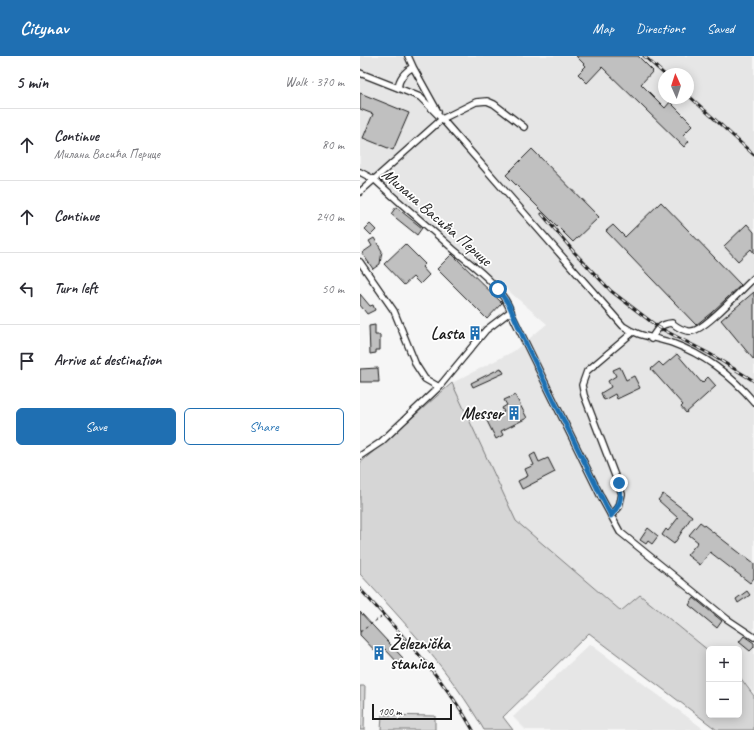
<!DOCTYPE html>
<html lang="en">
<head>
<meta charset="utf-8">
<style>
	:root { --surface:#fff; --page:#f7f7f7; --text:#2b2b33; --muted:#7c7c81; --line:#e1e1e2; --accent:#1f6fb2 }
	body { margin:0; font-family:Caveat,sans-serif; background:var(--page); color:var(--text) }
	.controls { position:absolute; right:12px; bottom:12px; display:grid; overflow:hidden; border-radius:6px; box-shadow:0 2px 10px #0003 }
	.controls button { width:36px; height:36px; display:grid; place-items:center; padding:0; border:0; border-bottom:1px solid var(--line); background:var(--surface); color:var(--text); font:20px sans-serif }
	.compass { position:absolute; left:298px; top:12px; width:36px; height:36px; border-radius:50%; background:var(--surface); box-shadow:0 2px 10px #0003; rotate:357deg }
	.scale { position:absolute; left:12px; bottom:10px; width:80px; box-sizing:border-box; padding-left:4px; border:2px solid #1c1c1c; border-top:0; font-size:11px; line-height:14px; white-space:nowrap; color:#1c1c1c; -webkit-text-stroke:3px #fff; paint-order:stroke }
	.stop { position:absolute; width:12px; height:12px; margin:-9px; border:3px solid #1f6fb2; border-radius:50%; background:#fff }
	.stop.end { background:#1f6fb2; border-color:#fff; box-shadow:0 1px 4px #0008 }
	.list { margin:0; padding:0; list-style:none }
	h2 { display:flex; justify-content:space-between; align-items:center; height:52px; margin:0; padding:0 16px; font-size:17px }
	h2 small { font-size:13px; font-weight:400; color:var(--muted) }
	.list li { display:grid; grid-template-columns:26px 1fr auto; gap:12px; align-items:center; box-sizing:border-box; height:72px; padding:0 16px; border-top:1px solid var(--line) }
	.list b { display:block; font-size:15px; white-space:nowrap }
	.list p { margin:0; font-size:13px; white-space:nowrap; color:var(--muted) }
	.list em { font-size:13px; font-style:normal; color:var(--muted) }
	.actions { display:flex; gap:8px; padding:12px 16px }
	.actions a { flex:1; padding:9px 0; border:1px solid var(--accent); border-radius:6px; text-align:center; font-size:14px; color:var(--accent) }
	.actions .main { background:var(--accent); color:#fff }
	.icon { flex:none; width:22px; height:22px; fill:none; stroke:currentColor; stroke-width:2; stroke-linecap:round; stroke-linejoin:round }
	.map { position:relative; flex:none; width:394px; height:674px; overflow:hidden }
	header { display:flex; align-items:center; gap:24px; box-sizing:border-box; height:56px; padding:0 20px; background:var(--accent); color:#fff }
	header strong { font-size:19px }
	nav { display:flex; gap:22px; margin-inline-start:auto; font-size:14px }
	main { display:flex }
	aside { flex:1; background:var(--surface) }
	.map>svg:first-child { display:block }
	.built { fill:#e6e6e6; fill-rule:evenodd }
	.green { fill:#d6d6d6; stroke:#797979 }
	.building { fill:#c0c0c0; stroke:#1c1c1c }
	.lines { fill:none; stroke-linecap:round; stroke-linejoin:round }
	.minor-casing { stroke:#1c1c1c; stroke-width:8 }
	.path { stroke:#1c1c1c; stroke-width:1; stroke-dasharray:3 3; stroke-linecap:butt }
	.minor { stroke:#fff; stroke-width:5.5 }
	.rail-casing { stroke:#1c1c1c; stroke-width:3 }
	.rail { stroke:#fff; stroke-width:1.5; stroke-dasharray:4.5; stroke-linecap:butt }
	.route { stroke:#1f6fb2; stroke-width:5 }
	.labels { text-anchor:middle; dominant-baseline:central; stroke-width:3.5; stroke-linejoin:round; paint-order:stroke }
	.street-label { font-size:17px; fill:#1c1c1c; stroke:#fff }
	.poi-label { font-size:17px; font-weight:bold; fill:#1c1c1c; stroke:#fff; text-anchor:end }
</style>
</head>
<body>
<header>
<strong>Citynav</strong>
<nav><a>Map</a><a>Directions</a><a>Saved</a></nav>
</header>
<main>
<aside>
<h2>5 min<small>Walk · 370 m</small></h2>
<ul class="list">
<li><svg class="icon" aria-label="ahead" viewBox="0 0 24 24"><path d="M12 20V5M6 11l6-6 6 6"/></svg><div><b>Continue</b><p>Милана Васића Перице</p></div><em>80 m</em></li>
<li><svg class="icon" aria-label="ahead" viewBox="0 0 24 24"><path d="M12 20V5M6 11l6-6 6 6"/></svg><div><b>Continue</b></div><em>240 m</em></li>
<li><svg class="icon" aria-label="left" viewBox="0 0 24 24"><path d="M17 20v-9H6M10 6l-5 5 5 5"/></svg><div><b>Turn left</b></div><em>50 m</em></li>
<li><svg class="icon" aria-label="arrive" viewBox="0 0 24 24"><path d="M6 21V4h12l-3 4 3 4H6"/></svg><div><b>Arrive at destination</b></div></li>
</ul>
<div class="actions"><a class="main">Save</a><a>Share</a></div>
</aside>
<div class="map">
<svg width="394" height="674" viewBox="0 0 394 674">
	<rect width="100%" height="100%" fill="#f6f6f6"/>
	<filter id="ink" filterUnits="userSpaceOnUse"><feTurbulence type="fractalNoise" baseFrequency=".025" numOctaves="2"/><feDisplacementMap in="SourceGraphic" scale="8" xChannelSelector="R" yChannelSelector="G"/><feConvolveMatrix kernelMatrix="1 2 1 2 8 2 1 2 1" color-interpolation-filters="sRGB"/></filter>
	<g filter="url(#ink)">
		<path class="built" d="M0,0H394V637L379,620V593H349V595L280,539L261,555L154,469L129,407L92,327L154,295L187,268L11,117L0,111ZM304,18H328V42H304Z
			M230,588L345,674H166L153,661Z"/>
		<path class="green" d="M92,327L156,465L261,555L280,539L349,595V659H379V620L394,640V674H357L229,577L143,661L153,674H124C91,616 45,567 0,518V407Z
			M0,630H5L4,674H0Z
			M22,659L75,660V674H21Z"/>
		<path class="building" d="M216,0H278L293,15L281,28L305,52L310,46L333,69L323,79L329,85L324,91L242,11L227,27L218,18L226,10Z
			M0,37L49,57L33,94L3,82L13,58L0,53Z
			M172,93L239,161L213,186L146,119Z
			M301,146L381,229L351,257L336,269L246,175L253,169L265,181Z
			M36,151L62,172L57,179L31,158Z
			M10,168L16,174L11,179L5,173Z
			M387,168L394,176V197L391,193L378,205L364,190Z
			M14,182L22,195L20,208L13,213L2,197L12,190L9,185Z
			M45,188L65,208L62,211L69,219L60,228L53,221L44,229L24,208Z
			M92,198L142,247L127,263L77,213Z
			M394,236V304L361,264Z
			M0,238L10,250L13,249L15,254L7,258L0,249Z
			M15,269V279H20V294H16V297L10,298L9,270Z
			M317,298L342,327L348,321L356,330L326,357L321,351L323,349L291,313L299,306L303,310Z
			M260,311L266,324L274,320L280,332L257,343L255,338L244,344L241,337L251,331L248,325L256,320L253,314Z
			M18,312L19,326H0V313Z
			M141,312L144,317L113,331L111,327Z
			M155,339L167,362L141,375L143,379L136,383L126,363L144,356L142,352L147,349L144,344Z
			M175,397L179,406L188,402L195,416L162,433L158,425L168,420L165,413L174,409L170,400Z
			M303,438L332,460L314,488L302,479L306,473L308,475L318,462L298,444Z
			M340,466L394,508V522L390,527L350,496L340,509L327,499L338,486L329,479Z
			M288,472L298,480L292,488L288,485L286,488L280,484Z
			M387,535L390,539L378,547L376,543Z
			M334,542L362,565L357,572L329,549Z
			M0,556L43,602L38,607L25,593L19,599L0,579Z
			M384,580L394,587V591L390,595L379,586Z"/>
		<g class="lines">
			<defs>
				<path id="minor" d="M48,0L53,11C44,16 39,22 38,32L60,41L82,63L263,270C279,281 294,281 312,287C345,299 372,320 394,346
					M53,11L78,56
					M0,17L38,32
					M0,116L15,124L26,134C48,154 71,173 93,193C114,211 144,231 152,259L242,443L260,476L367,563L394,581
					M0,136L82,63L116,46L127,45L134,48L164,71
					M0,206L34,255L56,309L65,323L79,331L126,274L151,255
					M291,283C297,273 300,268 312,267C317,271 325,276 332,275C345,274 382,233 394,222
					M0,400L21,386L79,331
					M251,460L259,451L262,438L224,339L222,329L227,315L272,277"/>
			</defs>
			<use href="#minor" class="minor-casing"/>
			<path class="path" d="M0,576L21,561"/>
			<use href="#minor" class="minor"/>
			<defs>
				<path id="rail" d="M284,0L304,18
					M328,39L394,99
					M182,158L214,196L251,235L298,271L350,298L394,325
					M0,533C40,577 84,622 113,674"/>
			</defs>
			<use href="#rail" class="rail-casing"/>
			<use href="#rail" class="rail"/>
		</g>
	</g>
	<g class="lines" filter="url(#ink)">
		<path class="route" d="M138,233L149,249L168,292L251,460C260,449 263,442 259,427"/>
	</g>
	<defs>
		<symbol id="building-bare" viewBox="-9 -9 18 18"><path d="M-4-6H4V6H1V3H-1V6H-4ZM-2.5-4.3h1.7v1.8h-1.7ZM.8-4.3h1.7v1.8H.8ZM-2.5-1h1.7V.8h-1.7ZM.8-1h1.7V.8H.8Z" fill="#1f6fb2" stroke="#fff" stroke-width="2.5" paint-order="stroke"/></symbol>
	</defs>
	<g fill-rule="evenodd">
		<use href="#building-bare" x="105" y="267" width="20" height="20"/>
		<use href="#building-bare" x="144" y="347" width="20" height="20"/>
		<use href="#building-bare" x="9" y="587" width="20" height="20"/>
	</g>
	<g class="labels">
		<g class="street-label">
			<text transform="translate(77 161) rotate(41)">Милана Васића Перице</text>
		</g>
		<g class="poi-label">
			<text x="104" y="277">Lasta</text>
			<text x="143" y="357">Messer</text>
			<text x="30" y="587" text-anchor="start">Železnička<tspan x="30" dy="20">stanica</tspan></text>
		</g>
	</g>
</svg>
<div class="controls">
<button>+</button>
<button>−</button>
</div>
<svg class="compass" viewBox="-18 -18 36 36"><path d="M0-13l5 13h-10z" fill="#e53935"/><path d="M0 13l5-13h-10z" fill="#7c7c81"/></svg>
<div class="scale">100 m</div>
<div class="stop" style="left:138px;top:233px"></div>
<div class="stop end" style="left:259px;top:427px"></div>
</div>
</main>
</body>
</html>
